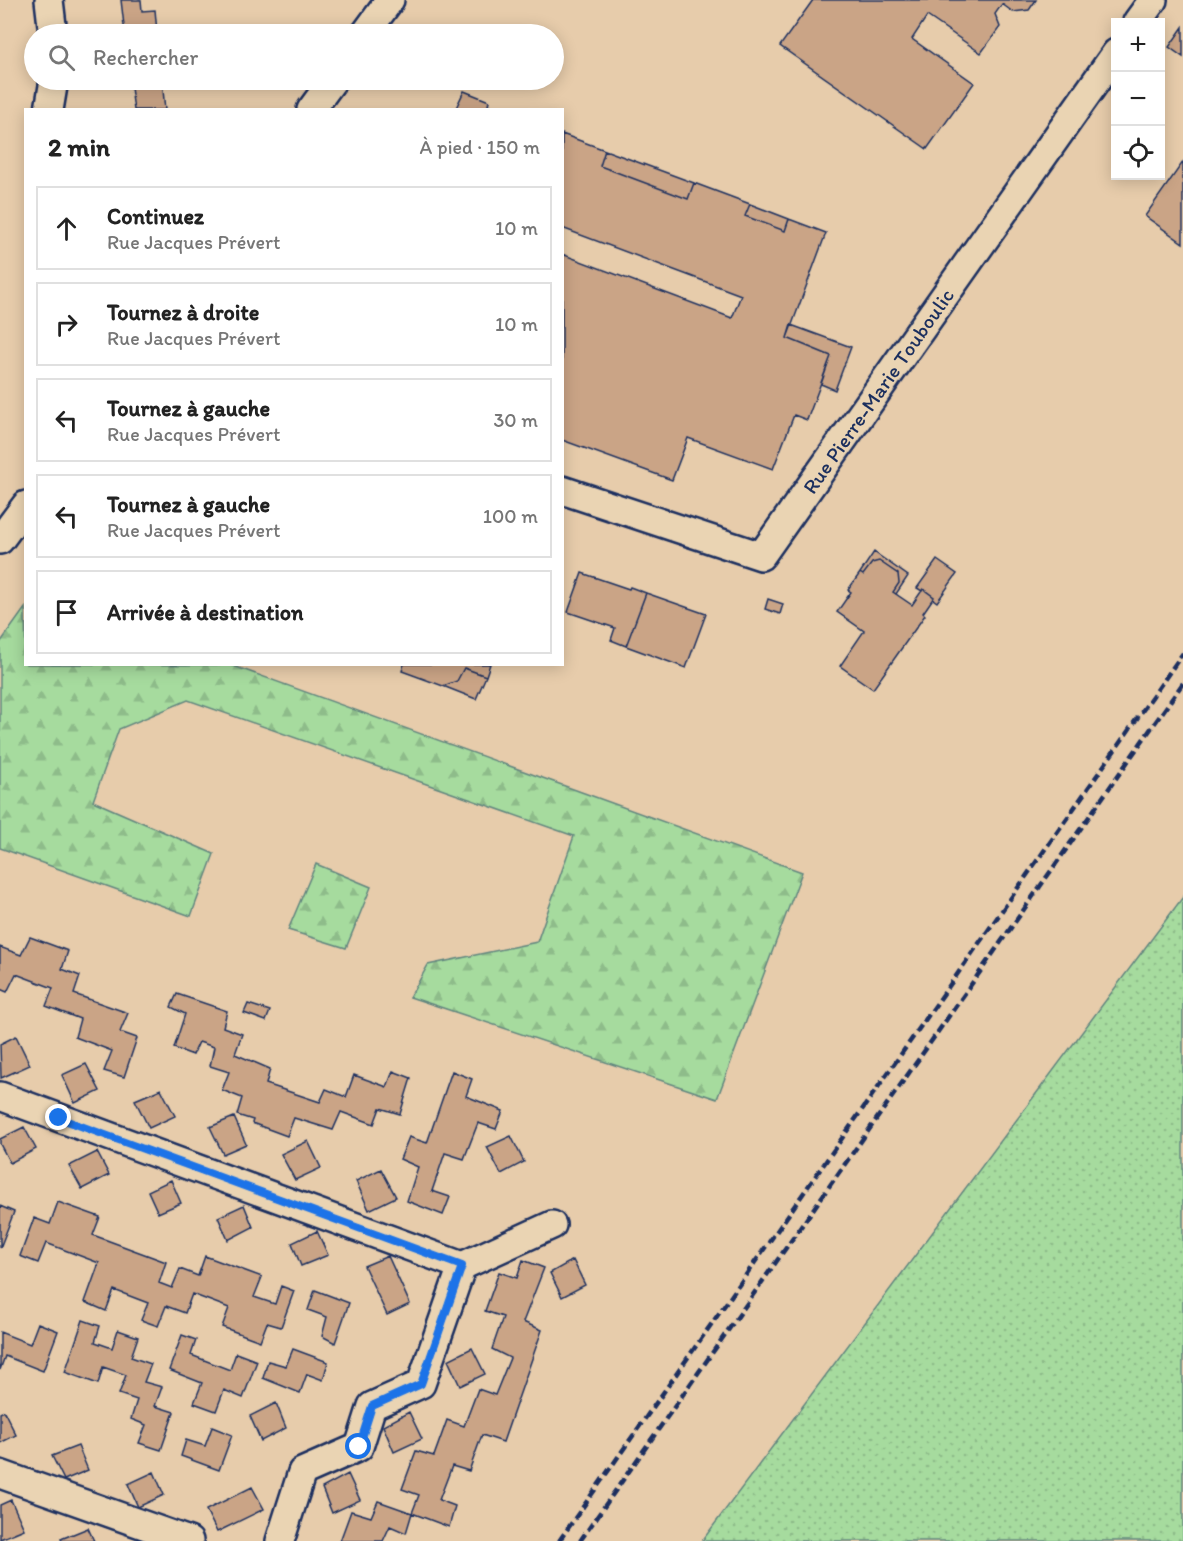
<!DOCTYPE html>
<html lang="fr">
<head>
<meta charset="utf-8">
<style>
	:root { --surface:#fff; --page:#f2f2f2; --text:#222; --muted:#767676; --line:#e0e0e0 }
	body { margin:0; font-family:Itim,sans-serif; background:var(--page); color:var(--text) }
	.controls { position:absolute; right:18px; top:18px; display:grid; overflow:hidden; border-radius:0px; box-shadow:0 3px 15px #0003 }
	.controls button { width:54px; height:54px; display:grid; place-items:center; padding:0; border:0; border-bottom:2px solid var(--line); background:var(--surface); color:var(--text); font:30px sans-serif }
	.stop { position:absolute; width:18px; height:18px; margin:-14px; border:4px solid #1a73e8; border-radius:50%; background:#fff }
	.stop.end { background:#1a73e8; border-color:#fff; box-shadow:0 2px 6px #0008 }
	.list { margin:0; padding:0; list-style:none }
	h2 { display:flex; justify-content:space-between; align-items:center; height:78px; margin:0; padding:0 24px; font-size:26px }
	h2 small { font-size:20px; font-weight:400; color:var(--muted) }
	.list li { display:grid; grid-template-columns:39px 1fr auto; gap:18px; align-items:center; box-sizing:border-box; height:84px; margin:0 12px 12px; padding:0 12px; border:2px solid var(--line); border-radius:0px }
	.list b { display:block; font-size:22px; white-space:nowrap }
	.list p { margin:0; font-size:20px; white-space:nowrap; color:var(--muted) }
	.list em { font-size:20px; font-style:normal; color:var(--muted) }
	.icon { flex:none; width:33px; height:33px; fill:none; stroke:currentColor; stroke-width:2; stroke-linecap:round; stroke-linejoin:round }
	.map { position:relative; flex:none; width:1183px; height:1541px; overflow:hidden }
	.search { position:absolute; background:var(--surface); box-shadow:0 3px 15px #0003; left:24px; top:24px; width:540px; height:66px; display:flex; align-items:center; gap:15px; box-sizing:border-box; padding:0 21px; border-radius:33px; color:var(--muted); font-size:22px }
	.panel { position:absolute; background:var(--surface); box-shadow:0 3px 15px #0003; left:24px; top:108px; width:540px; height:558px; border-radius:0px }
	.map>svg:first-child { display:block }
	.grass { fill:url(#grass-dots); stroke:#60857e; stroke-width:1.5 }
	.forest { fill:url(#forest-firs); stroke:#60857e; stroke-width:1.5 }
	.building { fill:#caa486; stroke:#1b2f5e; stroke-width:1.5 }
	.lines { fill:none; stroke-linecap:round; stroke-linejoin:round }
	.minor-casing { stroke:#1b2f5e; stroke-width:32 }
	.minor { stroke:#ead4b3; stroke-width:27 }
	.rail { stroke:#1b2f5e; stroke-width:4.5; stroke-dasharray:9 4.5; stroke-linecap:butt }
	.route { stroke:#1a73e8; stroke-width:8 }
	.labels { text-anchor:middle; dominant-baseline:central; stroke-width:4.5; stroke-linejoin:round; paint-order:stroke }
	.street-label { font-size:21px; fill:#1b2f5e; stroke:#ead4b3 }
</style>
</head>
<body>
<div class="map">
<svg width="1183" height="1541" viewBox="0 0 1183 1541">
	<defs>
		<pattern id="grass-dots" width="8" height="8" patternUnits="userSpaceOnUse" patternTransform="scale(1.5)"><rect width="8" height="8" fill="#a6db9e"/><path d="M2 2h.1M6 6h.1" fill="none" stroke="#8ebc8a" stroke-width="1.8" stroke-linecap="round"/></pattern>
		<pattern id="forest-firs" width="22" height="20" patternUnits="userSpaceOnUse" patternTransform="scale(1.5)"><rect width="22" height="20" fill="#a6db9e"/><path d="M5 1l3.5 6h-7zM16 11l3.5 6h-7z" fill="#8ebc8a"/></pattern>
	</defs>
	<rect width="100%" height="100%" fill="#e7ccab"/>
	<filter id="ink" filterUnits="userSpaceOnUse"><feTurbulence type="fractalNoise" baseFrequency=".0167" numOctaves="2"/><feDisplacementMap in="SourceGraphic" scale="12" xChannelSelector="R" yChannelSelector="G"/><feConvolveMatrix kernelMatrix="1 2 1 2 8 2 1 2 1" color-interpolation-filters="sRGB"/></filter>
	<g filter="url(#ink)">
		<path class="grass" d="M1183,897V1541H702Z"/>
		<path class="forest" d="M25,608L26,664L231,665L802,872L717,1099L410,997L428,965L537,942L574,836L188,700L119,729L93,801L214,854L191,916L0,848V643Z
			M316,864L371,887L346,948L288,930Z"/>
		<path class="building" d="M121,0H141L142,11L155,10L157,32L125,34Z
			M813,0H1036L1029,10L1013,12L1002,4L995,14L1000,27L981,53L927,16L912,39L974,83L927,149L780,46Z
			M1183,27V57L1169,47Z
			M130,80H162L165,110H134Z
			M464,91L489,101L488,105L498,110H455Z
			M562,134L605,150L600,166L688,199L694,183L750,204L745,216L785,231L789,219L826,233L787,338L831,356L807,420L794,415L773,469L688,438L672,480L562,440V254L732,318L741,295L562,228Z
			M605,150L694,183L688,199L600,166Z
			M1183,162V243L1145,216Z
			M750,204L789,219L785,231L745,216Z
			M791,325L851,347L835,390L821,384L831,356L787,338Z
			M874,552L908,576L896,594L893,592L899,583L898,574L879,561L872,563L863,575L860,573Z
			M937,560L957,574L937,602L933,599L934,597L923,589L922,591L917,588Z
			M879,561L898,574L899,583L893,592L912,605L923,589L934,597L923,613L925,615L873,689L840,666L864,631L837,612L851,592L848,590L860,573L863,575L872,563Z
			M582,573L629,589L630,587L646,593L626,646L611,640L615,628L568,612Z
			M646,593L706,614L686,668L626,646Z
			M768,599L783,604L780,614L765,609Z
			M404,664H490L486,676L464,668L457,681L443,686L402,671Z
			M464,668L486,676L476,699L443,686L457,681Z
			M30,937L68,951L62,969L80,976L74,994L128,1013L120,1032L137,1038L124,1077L104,1071L112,1051L75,1037L80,1019L46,1006L53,988L16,974L7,992L0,989V947L21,955Z
			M177,994L227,1011L223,1027L242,1034L235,1054L270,1069L266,1084L320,1102L326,1089L346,1097L354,1075L387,1087L393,1071L411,1078L400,1114L380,1108L374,1124L341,1112L333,1130L294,1118L287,1136L252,1123L253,1120L237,1115L242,1098L222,1090L229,1072L210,1066L214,1047L199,1042L193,1055L174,1048L185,1014L171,1007Z
			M248,1004L270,1011L266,1021L244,1013Z
			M16,1036L30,1065L1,1078L0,1044Z
			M86,1064L100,1091L75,1103L62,1075Z
			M452,1071L472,1079L466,1096L503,1111L496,1129L478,1123L464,1159L445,1153L432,1191L450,1197L443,1215L407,1201L418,1167L400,1159L409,1137L427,1143Z
			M161,1089L175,1116L149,1128L135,1100Z
			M234,1117L246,1144L223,1154L210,1127Z
			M24,1127L36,1149L10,1163L0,1144V1139Z
			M511,1136L524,1162L501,1174L487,1147Z
			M308,1141L321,1168L295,1180L281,1154Z
			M97,1152L109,1175L82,1189L69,1166Z
			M381,1169L396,1197L369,1210L356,1181Z
			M171,1180L181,1203L158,1213L148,1191Z
			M58,1202L100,1217L93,1235L166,1262L159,1283L172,1288L180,1269L198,1276L205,1256L262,1277L254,1297L275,1304L281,1286L294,1291L281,1327L267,1323L260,1341L222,1327L229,1308L192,1294L185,1313L166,1306L158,1326L141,1320L148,1303L114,1290L106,1311L85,1302L99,1263L46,1243L38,1263L20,1256L34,1218L50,1224Z
			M244,1205L253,1227L228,1240L218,1217Z
			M0,1206L14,1212L0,1248Z
			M317,1231L328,1255L301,1266L292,1243Z
			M388,1256L410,1304L387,1315L364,1266Z
			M523,1260L544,1268L523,1322L542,1330L503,1442L482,1435L469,1471L452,1466L439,1500L455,1506L449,1527L412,1513L419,1495L402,1489L416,1451L434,1456L447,1420L464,1426L478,1389L495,1395L510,1358L492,1349L503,1317L485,1311L499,1272L517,1278Z
			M573,1260L585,1285L562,1297L550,1273Z
			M315,1290L349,1303L335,1343L322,1336L327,1317L308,1310Z
			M83,1320L100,1326L95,1342L112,1348L118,1330L138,1337L131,1357L151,1364L144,1382L162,1387L155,1406L174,1412L161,1450L139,1443L146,1425L131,1419L137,1400L119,1394L126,1375L103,1367L98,1384L65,1372Z
			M38,1323L58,1331L43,1371L5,1356L0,1370V1332L30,1344Z
			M182,1335L196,1340L191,1355L230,1370L236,1353L257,1361L243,1398L224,1390L216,1411L194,1403L202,1383L169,1370Z
			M472,1348L485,1374L460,1386L448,1360Z
			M293,1349L328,1362L323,1380L307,1374L300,1393L263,1378L268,1361L286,1366Z
			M276,1403L286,1428L261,1441L250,1416Z
			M4,1411L16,1435L0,1443V1413Z
			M409,1412L422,1439L394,1452L383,1426Z
			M212,1427L232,1435L219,1470L181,1456L186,1440L205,1446Z
			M78,1446L88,1470L64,1480L52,1456Z
			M154,1472L164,1495L138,1507L128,1484Z
			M348,1474L360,1500L332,1513L322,1488Z
			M252,1487L264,1509L217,1532L206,1510Z
			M11,1500L24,1529L0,1539V1505Z
			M378,1501L412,1513L406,1533L390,1526L383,1541H340L351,1511L371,1517Z
			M88,1528L94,1541H62L61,1539Z"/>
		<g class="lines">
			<defs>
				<g id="minor">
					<path d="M49,0L53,34"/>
					<path d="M1137,22L1153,0"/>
					<path d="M365,34L390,0"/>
					<path d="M49,110L54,80"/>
					<path d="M311,110L333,80"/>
					<path id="s1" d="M562,490L761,556L1116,53"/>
					<path d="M0,540L26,505"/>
					<path d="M0,1096L462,1266L421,1384L372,1406L359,1447L302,1472L280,1541"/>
					<path d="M462,1266L552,1225"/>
					<path d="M0,1474L189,1541"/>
				</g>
			</defs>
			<use href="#minor" class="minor-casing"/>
			<use href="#minor" class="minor"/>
			<path class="rail" d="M559,1541L1183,653
				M580,1541L1183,683"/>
		</g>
	</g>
	<g class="lines" filter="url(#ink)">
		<path class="route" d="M59,1118L462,1266L421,1384L372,1406L359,1447"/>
	</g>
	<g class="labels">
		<g class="street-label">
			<text stroke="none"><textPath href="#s1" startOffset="412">Rue Pierre-Marie Touboulic</textPath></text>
		</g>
	</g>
</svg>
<div class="controls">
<button>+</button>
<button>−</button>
<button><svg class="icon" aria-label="locate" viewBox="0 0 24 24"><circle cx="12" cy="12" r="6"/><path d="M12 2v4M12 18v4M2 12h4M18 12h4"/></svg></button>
</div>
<div class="stop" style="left:359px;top:1447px"></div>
<div class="stop end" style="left:59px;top:1118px"></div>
<div class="search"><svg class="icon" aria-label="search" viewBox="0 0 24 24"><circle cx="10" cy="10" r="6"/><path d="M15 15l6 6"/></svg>Rechercher</div>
<section class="panel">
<h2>2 min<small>À pied · 150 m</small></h2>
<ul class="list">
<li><svg class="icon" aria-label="ahead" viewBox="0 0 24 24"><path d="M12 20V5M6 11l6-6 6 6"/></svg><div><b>Continuez</b><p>Rue Jacques Prévert</p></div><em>10 m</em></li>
<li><svg class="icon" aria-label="right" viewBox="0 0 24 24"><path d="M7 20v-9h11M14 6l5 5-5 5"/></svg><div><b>Tournez à droite</b><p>Rue Jacques Prévert</p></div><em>10 m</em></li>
<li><svg class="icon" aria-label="left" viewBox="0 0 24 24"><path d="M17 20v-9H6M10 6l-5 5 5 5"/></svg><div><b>Tournez à gauche</b><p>Rue Jacques Prévert</p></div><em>30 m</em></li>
<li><svg class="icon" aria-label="left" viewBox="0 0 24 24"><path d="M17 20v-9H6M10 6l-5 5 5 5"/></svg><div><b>Tournez à gauche</b><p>Rue Jacques Prévert</p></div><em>100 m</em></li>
<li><svg class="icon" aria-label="arrive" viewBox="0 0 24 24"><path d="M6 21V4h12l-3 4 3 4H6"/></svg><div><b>Arrivée à destination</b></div></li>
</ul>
</section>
</div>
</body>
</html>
